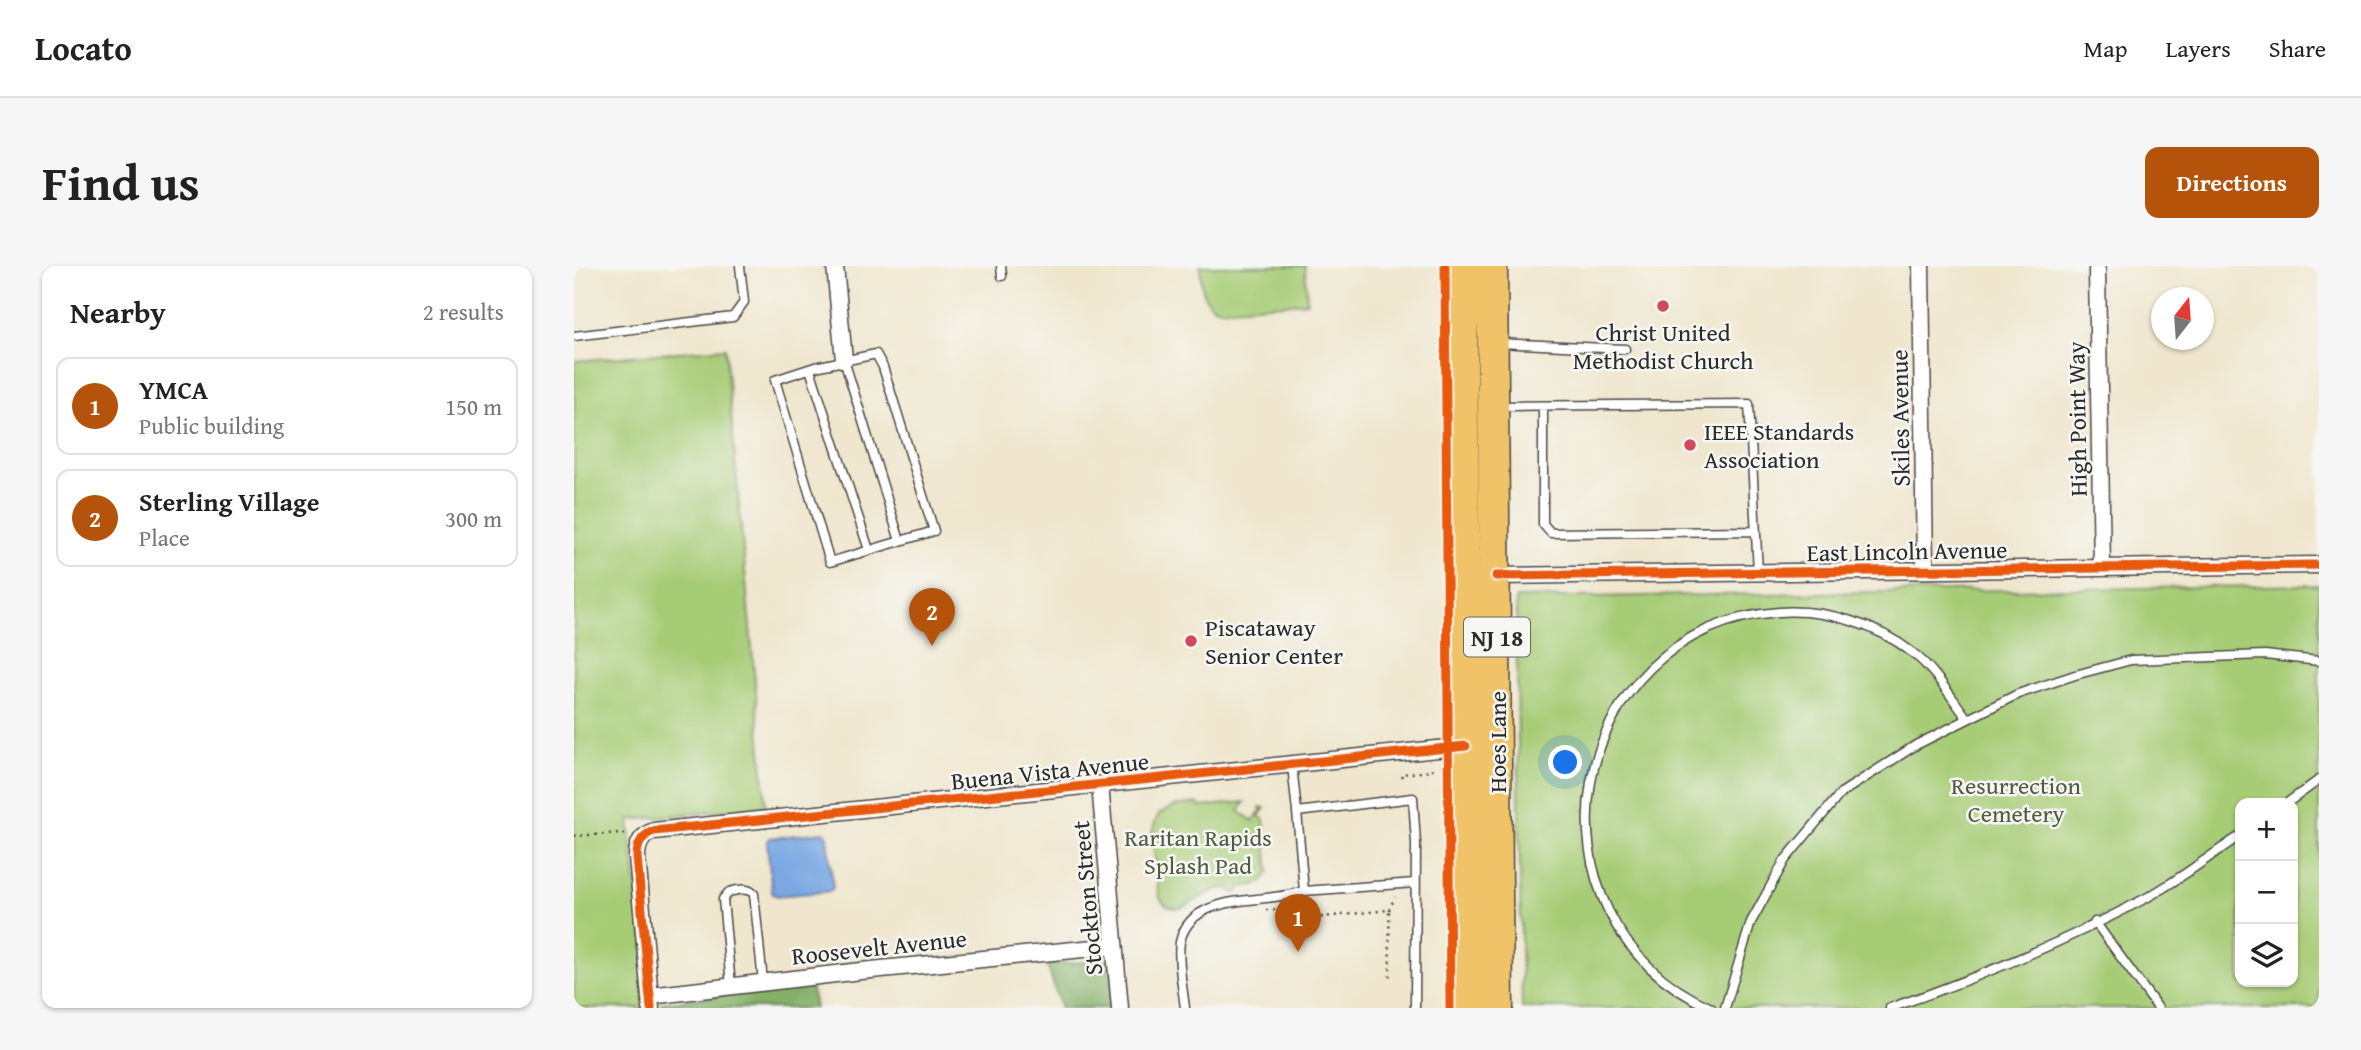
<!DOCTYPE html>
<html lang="en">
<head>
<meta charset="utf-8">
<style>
	:root { --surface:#fff; --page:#f6f6f6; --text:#222; --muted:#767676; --line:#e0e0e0; --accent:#b45309 }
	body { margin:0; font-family:"Gentium Book Plus",serif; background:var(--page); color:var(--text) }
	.controls { position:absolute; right:21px; bottom:21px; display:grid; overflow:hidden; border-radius:14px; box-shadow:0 2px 5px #0004 }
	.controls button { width:63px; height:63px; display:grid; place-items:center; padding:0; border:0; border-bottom:2px solid var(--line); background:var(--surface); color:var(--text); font:35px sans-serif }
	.compass { position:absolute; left:1577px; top:21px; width:63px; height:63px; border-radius:50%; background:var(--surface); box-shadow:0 2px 5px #0004; rotate:17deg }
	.you { position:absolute; left:992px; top:497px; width:24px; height:24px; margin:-18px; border:5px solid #fff; border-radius:50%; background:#1a73e8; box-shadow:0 0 0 10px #1a73e833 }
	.badge { display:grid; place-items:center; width:46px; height:46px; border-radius:50%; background:var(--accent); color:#fff; font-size:23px; font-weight:700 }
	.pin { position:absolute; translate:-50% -58px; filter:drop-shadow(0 2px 4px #0008) }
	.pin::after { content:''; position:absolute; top:37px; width:24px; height:21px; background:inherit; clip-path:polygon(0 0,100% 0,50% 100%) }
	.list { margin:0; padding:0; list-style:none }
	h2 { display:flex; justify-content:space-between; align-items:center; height:91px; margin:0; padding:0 28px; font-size:30px }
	h2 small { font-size:23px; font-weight:400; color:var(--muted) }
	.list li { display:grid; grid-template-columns:46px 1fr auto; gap:21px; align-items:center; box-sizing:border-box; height:98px; margin:0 14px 14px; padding:0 14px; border:2px solid var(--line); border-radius:14px }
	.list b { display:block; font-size:26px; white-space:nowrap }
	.list p { margin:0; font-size:23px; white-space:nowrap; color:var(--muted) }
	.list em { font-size:23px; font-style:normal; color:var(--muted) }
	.icon { flex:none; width:38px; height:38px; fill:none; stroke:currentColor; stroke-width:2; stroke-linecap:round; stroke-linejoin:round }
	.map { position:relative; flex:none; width:1745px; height:742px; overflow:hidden; border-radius:14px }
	header { display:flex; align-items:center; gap:42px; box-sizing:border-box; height:98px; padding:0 35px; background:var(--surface); border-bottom:2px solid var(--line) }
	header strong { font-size:33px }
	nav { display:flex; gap:38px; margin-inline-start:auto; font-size:24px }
	.intro { display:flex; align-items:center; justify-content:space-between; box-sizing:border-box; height:168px; padding:0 42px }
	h1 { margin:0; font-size:49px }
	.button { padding:18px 32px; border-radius:14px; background:var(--accent); color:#fff; font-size:24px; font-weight:700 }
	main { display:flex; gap:42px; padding:0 42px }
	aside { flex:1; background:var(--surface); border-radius:14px; box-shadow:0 2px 5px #0004 }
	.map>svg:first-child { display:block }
	.green { fill:#a7cc76; stroke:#697c50; stroke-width:2; fill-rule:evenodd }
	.forest { fill:#85b067; stroke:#586e49; stroke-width:2 }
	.water { fill:#7aa8e3; stroke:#526a87; stroke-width:2 }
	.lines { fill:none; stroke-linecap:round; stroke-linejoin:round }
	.lane-casing { stroke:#484743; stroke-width:11 }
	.street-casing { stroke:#484743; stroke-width:19 }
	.highway-casing { stroke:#484743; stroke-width:33 }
	.path { stroke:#484743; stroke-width:2.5; stroke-dasharray:2 5; stroke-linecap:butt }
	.lane { stroke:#fff; stroke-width:8 }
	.street { stroke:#fff; stroke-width:16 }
	.highway { stroke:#f1c369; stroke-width:30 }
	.cycleway-casing { stroke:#f6f6f2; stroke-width:13 }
	.cycleway { stroke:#e8590c; stroke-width:9 }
	.poi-dot { fill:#d1495b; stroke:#f6f6f2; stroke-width:2.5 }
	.labels { text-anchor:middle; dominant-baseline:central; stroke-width:5; stroke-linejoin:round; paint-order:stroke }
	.shield { fill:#f6f6f2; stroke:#686867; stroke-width:2 }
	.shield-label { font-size:23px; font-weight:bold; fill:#2b2b2b }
	.poi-label { font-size:24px; fill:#2b2b2b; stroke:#f6f6f2; text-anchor:start }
	.street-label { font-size:24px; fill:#2b2b2b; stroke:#f6f6f2 }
	.park-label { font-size:24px; fill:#505b42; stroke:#f6f6f2 }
</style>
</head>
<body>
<header>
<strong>Locato</strong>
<nav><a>Map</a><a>Layers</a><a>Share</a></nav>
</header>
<div class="intro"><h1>Find us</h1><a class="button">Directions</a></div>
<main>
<aside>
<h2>Nearby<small>2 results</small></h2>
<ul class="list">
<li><span class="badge">1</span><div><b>YMCA</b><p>Public building</p></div><em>150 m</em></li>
<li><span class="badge">2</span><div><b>Sterling Village</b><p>Place</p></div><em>300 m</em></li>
</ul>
</aside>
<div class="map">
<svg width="1745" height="742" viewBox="0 0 1745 742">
	<rect width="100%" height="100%" fill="#f6f6f2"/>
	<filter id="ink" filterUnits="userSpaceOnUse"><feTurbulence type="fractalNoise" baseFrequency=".0143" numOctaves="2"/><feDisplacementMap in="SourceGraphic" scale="14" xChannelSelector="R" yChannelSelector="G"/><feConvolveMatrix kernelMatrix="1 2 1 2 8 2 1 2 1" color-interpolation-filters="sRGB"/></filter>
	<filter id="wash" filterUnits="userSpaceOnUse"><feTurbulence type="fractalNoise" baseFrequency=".00686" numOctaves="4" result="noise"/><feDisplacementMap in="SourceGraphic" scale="28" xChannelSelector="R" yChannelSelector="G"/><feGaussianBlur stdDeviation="1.57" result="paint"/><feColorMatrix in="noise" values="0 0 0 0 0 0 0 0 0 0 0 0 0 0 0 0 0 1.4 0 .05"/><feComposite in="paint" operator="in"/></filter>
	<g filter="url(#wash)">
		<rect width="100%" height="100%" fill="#efe6cd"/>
		<path class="green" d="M626,0H731L733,36L646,43C626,38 628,18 626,0Z
			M151,82L192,540L55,554L77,742H0V95Z
			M1745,319V742H948L942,332ZM1666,537H1719V716H1666Z
			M671,536L665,545L679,555L688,543L685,541L691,542L685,550L690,554L695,606C689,619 679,620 666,621L664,627H659L656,622L643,623L607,642C579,645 584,616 582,599C580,580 573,569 585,548L600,540L624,537L625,541Z"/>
		<path class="forest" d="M536,694L541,742H487L473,699Z
			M237,719L241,742H88L87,737Z"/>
		<path class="water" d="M250,566L253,569L259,621L257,625L203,630L198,627L193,576L196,572Z"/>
	</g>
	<g filter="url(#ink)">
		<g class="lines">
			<defs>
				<path id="lane" d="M427,0L428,10
					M0,70L159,51L170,36L166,0
					M924,77L1051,83
					M302,88L309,101L360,265L256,296L201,114L241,101Z
					M270,94L326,275
					M236,103L295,284
					M925,140L1175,138L1184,306
					M969,140V258L977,267L1182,265
					M718,499L723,546L839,532L842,577L841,742
					M1713,537L1745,514
					M723,546L730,625L841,617
					M1521,656L1584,742
					M157,720L149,633L155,626C164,624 173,621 180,628L189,716
					M611,742C609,724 603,694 606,676C617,624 692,639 730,625
					M1137,742C940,653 991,362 1205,346C1252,343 1302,358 1339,387C1361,404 1376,430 1393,452
					M1151,742L1177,656L1211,594L1267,527L1342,479L1444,428L1501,409L1557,394L1691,389L1745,395
					M1316,742C1403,712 1491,676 1572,632C1605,614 1635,590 1666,570"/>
				<path id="street" d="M261,0L270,94
					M1347,0L1351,304
					M1523,4L1528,302
					M922,310L1745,299
					M526,519L546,742
					M76,730L287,705L540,680
					M77,742L63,591C63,578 68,569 80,565L892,480"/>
				<path id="highway" d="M890,0L888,72L895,742
					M918,0L924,742"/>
			</defs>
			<use href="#lane" class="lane-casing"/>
			<use href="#street" class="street-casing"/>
			<use href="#highway" class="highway-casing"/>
			<path class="path" d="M828,511L827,508L858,505V500
				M0,570L47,567L54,569
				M692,644H740V652L815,644L816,712
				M815,644L821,631"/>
			<use href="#lane" class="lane"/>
			<use href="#street" class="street"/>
			<use href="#highway" class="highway"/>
			<defs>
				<path id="cycleway" d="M871,0L876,742
					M922,310L1745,299
					M77,742L63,591C63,578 68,569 80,565L892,480"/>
			</defs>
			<use href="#cycleway" class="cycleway-casing"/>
			<use href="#cycleway" class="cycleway"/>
		</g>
	</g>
	<g class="poi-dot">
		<circle cx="1089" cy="40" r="7"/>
		<circle cx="1116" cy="179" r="7"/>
		<circle cx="617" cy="375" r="7"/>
	</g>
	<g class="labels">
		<rect class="shield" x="890" y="351.5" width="66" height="39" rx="5"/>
		<g class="shield-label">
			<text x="923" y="371">NJ 18</text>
		</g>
		<g class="poi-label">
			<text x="1089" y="66" text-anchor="middle">Christ United<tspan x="1089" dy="28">Methodist Church</tspan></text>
			<text x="1130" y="165">IEEE Standards<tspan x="1130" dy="28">Association</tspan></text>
			<text x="631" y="361">Piscataway<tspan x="631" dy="28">Senior Center</tspan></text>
		</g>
		<g class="street-label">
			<text transform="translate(1326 152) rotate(-91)">Skiles Avenue</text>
			<text transform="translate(1503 153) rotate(-91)">High Point Way</text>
			<text transform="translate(1333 285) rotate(-1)">East Lincoln Avenue</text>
			<text transform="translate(923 476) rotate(-90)">Hoes Lane</text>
			<text transform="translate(476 505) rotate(-6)">Buena Vista Avenue</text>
			<text transform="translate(513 632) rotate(-95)">Stockton Street</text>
			<text transform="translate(305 681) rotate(-6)">Roosevelt Avenue</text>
		</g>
		<g class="park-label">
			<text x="1442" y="519">Resurrection<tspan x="1442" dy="28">Cemetery</tspan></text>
			<text x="624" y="571">Raritan Rapids<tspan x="624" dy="28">Splash Pad</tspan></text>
		</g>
	</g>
</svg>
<div class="controls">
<button>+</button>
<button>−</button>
<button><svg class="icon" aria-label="layers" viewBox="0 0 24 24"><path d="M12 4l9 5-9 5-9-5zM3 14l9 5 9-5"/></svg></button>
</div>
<svg class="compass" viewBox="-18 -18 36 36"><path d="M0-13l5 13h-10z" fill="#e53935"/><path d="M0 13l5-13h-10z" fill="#767676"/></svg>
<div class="you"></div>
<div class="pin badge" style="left:724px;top:686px">1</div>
<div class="pin badge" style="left:358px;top:380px">2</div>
</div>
</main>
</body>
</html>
